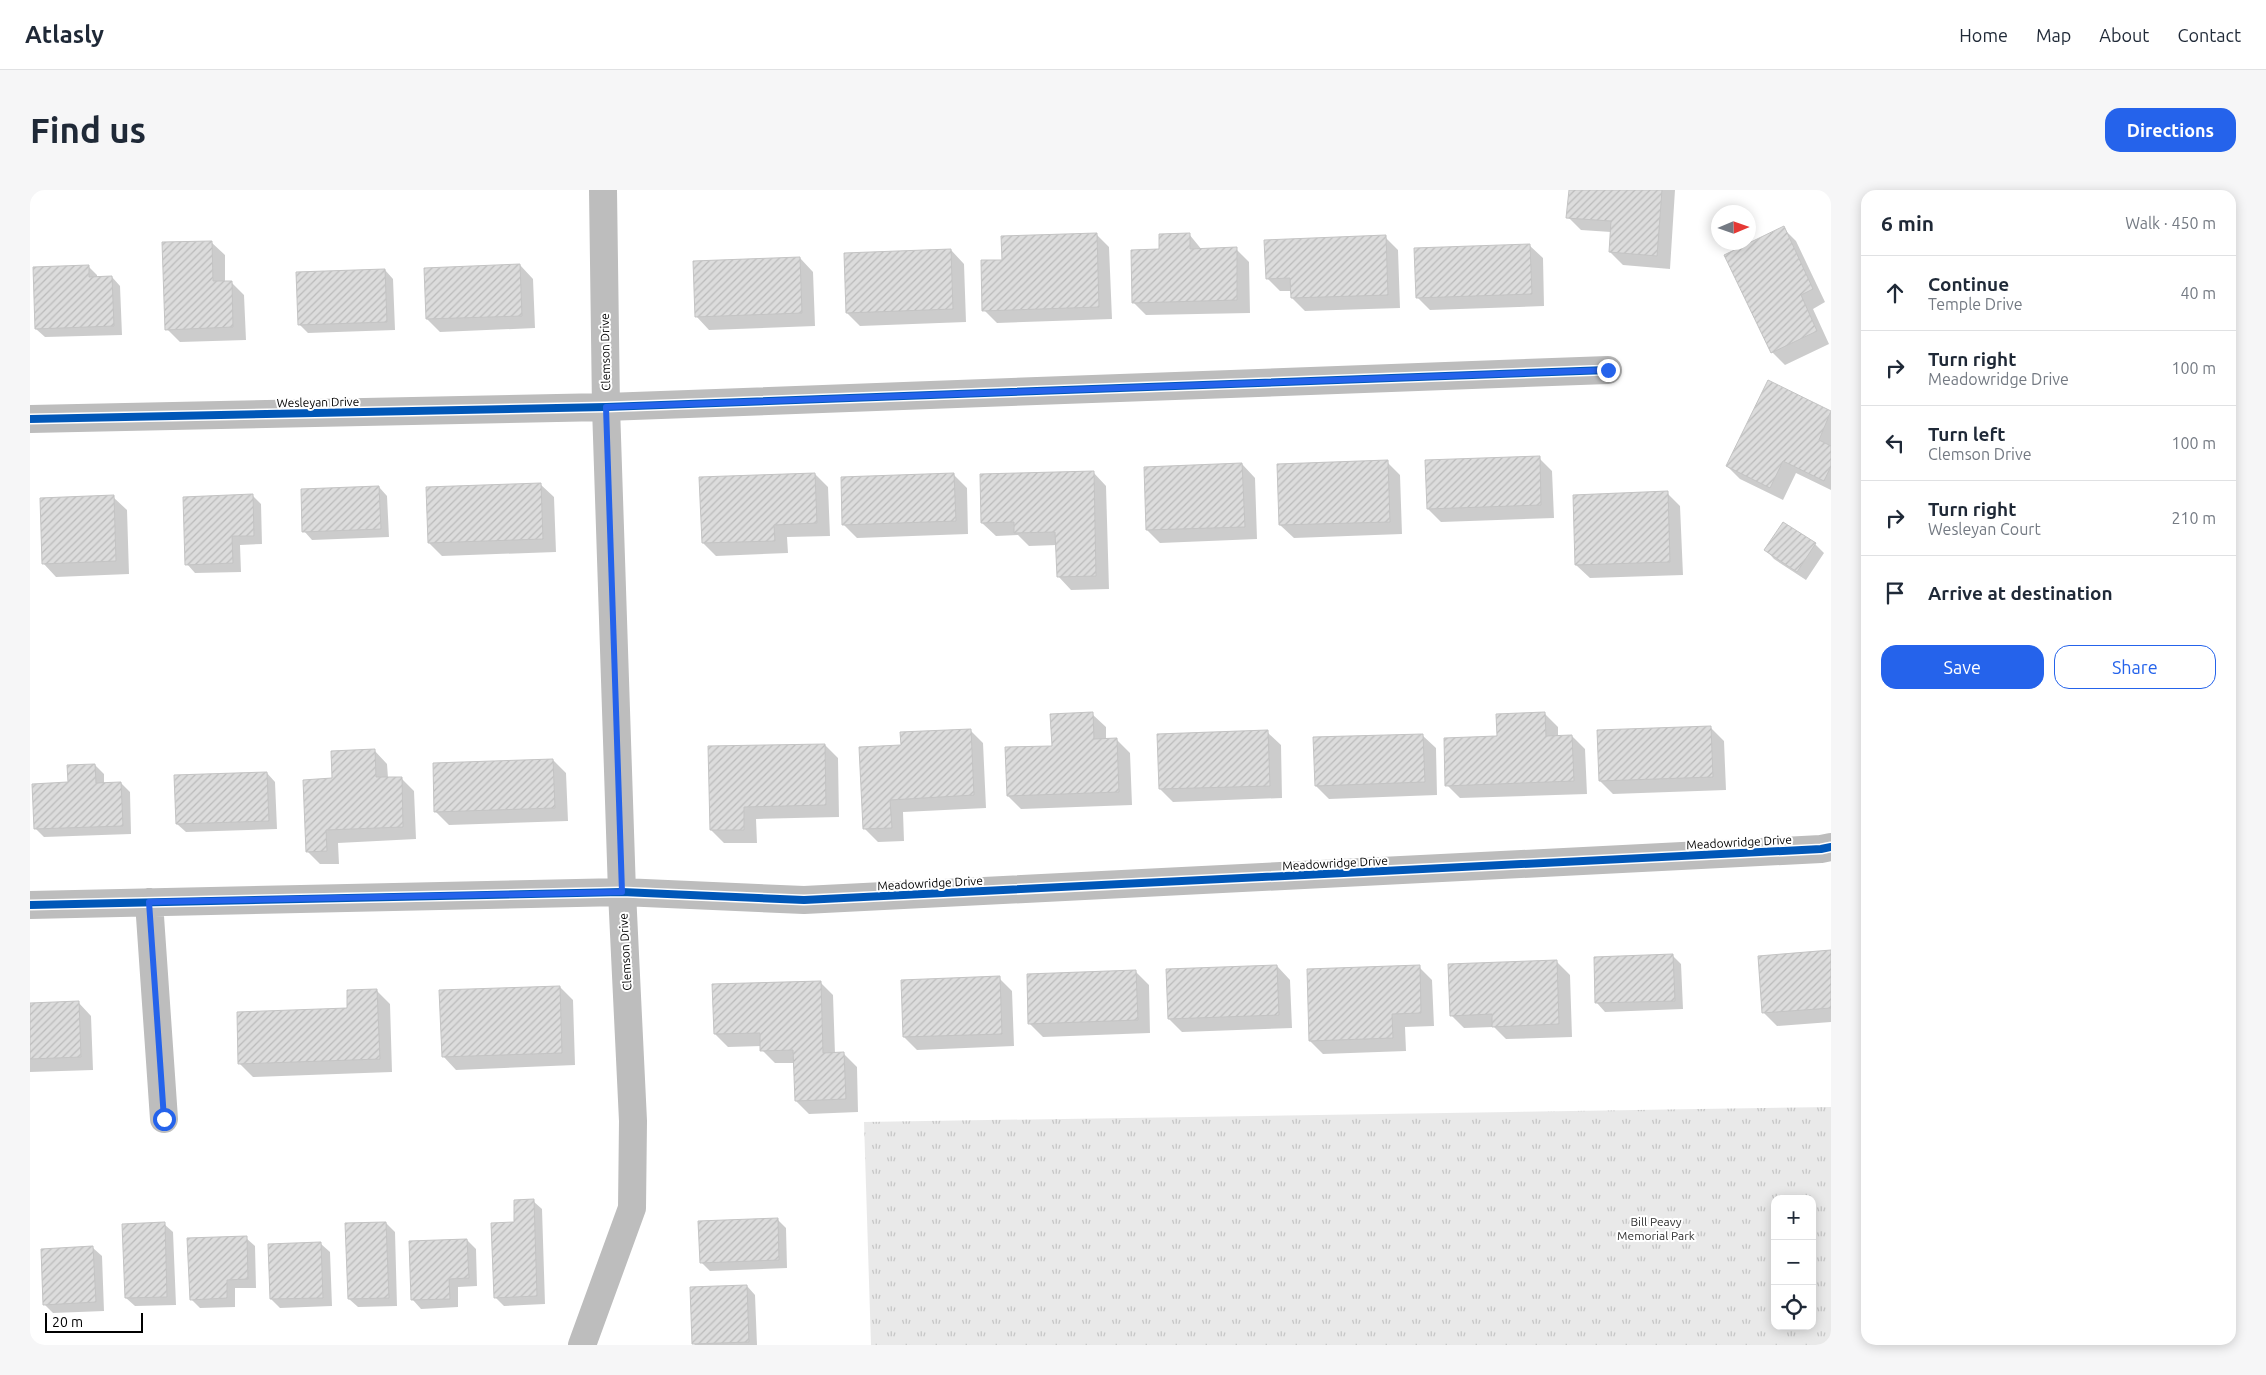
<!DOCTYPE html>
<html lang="en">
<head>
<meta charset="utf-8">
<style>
	:root { --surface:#fff; --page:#f6f6f7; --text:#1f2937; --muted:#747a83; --line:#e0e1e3; --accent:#2563eb }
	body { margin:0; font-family:Ubuntu,sans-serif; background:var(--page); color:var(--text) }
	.controls { position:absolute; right:15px; bottom:15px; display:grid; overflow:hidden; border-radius:10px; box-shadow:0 2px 12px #0003 }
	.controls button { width:45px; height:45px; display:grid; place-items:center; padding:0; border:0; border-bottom:1px solid var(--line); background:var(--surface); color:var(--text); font:25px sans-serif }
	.compass { position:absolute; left:1681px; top:15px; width:45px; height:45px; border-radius:50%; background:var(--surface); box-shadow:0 2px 12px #0003; rotate:88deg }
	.scale { position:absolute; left:15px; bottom:12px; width:98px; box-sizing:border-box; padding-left:5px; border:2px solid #000; border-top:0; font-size:14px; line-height:18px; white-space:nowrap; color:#000; -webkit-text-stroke:4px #fff; paint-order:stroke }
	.stop { position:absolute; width:15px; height:15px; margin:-11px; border:4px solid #2563eb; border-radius:50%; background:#fff }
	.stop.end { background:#2563eb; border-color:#fff; box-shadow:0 1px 5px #0008 }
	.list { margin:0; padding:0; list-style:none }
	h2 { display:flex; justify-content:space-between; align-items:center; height:65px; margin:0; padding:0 20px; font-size:21px }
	h2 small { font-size:16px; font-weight:400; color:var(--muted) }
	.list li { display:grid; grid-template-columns:32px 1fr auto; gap:15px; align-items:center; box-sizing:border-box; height:75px; padding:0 20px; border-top:1px solid var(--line) }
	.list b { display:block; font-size:19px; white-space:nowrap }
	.list p { margin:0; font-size:16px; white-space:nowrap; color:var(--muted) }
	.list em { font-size:16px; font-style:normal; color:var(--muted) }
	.actions { display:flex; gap:10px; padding:15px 20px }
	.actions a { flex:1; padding:11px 0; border:1px solid var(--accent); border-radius:15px; text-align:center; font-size:18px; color:var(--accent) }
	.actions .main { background:var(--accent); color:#fff }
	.icon { flex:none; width:28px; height:28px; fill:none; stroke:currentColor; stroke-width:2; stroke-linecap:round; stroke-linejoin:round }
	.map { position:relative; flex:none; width:1801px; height:1155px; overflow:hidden; border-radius:15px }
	header { display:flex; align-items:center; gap:30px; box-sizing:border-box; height:70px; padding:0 25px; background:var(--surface); border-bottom:1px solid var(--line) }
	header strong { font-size:24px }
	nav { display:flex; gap:28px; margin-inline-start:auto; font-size:18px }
	.intro { display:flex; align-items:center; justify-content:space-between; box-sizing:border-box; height:120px; padding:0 30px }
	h1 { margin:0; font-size:35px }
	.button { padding:12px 22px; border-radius:15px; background:var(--accent); color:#fff; font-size:18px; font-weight:700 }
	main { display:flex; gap:30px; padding:0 30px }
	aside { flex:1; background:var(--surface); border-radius:15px; box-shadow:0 2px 12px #0003 }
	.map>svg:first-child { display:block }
	.park { fill:url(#park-tufts); fill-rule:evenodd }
	.shadow { fill:#0003 }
	.building { fill:url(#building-hatch); stroke:#c4c4c4 }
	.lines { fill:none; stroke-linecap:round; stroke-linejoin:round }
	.minor { stroke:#bdbdbd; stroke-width:28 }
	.cycleway-casing { stroke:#fff; stroke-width:11 }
	.cycleway { stroke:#0057b8; stroke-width:8 }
	.route { stroke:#2563eb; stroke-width:6 }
	.labels { text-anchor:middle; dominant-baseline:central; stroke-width:4; stroke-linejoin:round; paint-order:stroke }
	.street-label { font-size:12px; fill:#000; stroke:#fff }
	.park-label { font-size:12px; fill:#2e2e2e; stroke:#fff }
</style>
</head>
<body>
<header>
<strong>Atlasly</strong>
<nav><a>Home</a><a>Map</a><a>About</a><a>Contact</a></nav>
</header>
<div class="intro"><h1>Find us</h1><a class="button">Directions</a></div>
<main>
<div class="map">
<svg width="1801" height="1155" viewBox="0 0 1801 1155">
	<defs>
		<pattern id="park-tufts" width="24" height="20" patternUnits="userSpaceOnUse" patternTransform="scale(1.25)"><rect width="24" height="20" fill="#e9e9e9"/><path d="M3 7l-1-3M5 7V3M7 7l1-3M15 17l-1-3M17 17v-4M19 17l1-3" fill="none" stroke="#c6c6c6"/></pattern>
		<pattern id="building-hatch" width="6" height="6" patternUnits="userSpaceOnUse" patternTransform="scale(1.25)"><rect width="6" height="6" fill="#dcdcdc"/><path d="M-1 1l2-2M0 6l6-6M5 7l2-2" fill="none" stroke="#bbb"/></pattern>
	</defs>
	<rect width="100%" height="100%" fill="#fff"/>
	<path class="park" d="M1801,917V1155H841L834,932ZM1745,1009H1782V1136H1745Z"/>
	<path class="shadow" d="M1540,0H1645L1640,79L1593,75L1580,62L1581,42L1551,40L1538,27Z
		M1753,38L1766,51L1795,112L1783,119L1799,154L1755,175L1742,162Z
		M1066,44L1079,57L1082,129L967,133L954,120Z
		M1159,44L1172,60L1206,59L1219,72L1220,123L1116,125L1103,112L1131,60Z
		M1355,47L1368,60L1370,118L1275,121L1262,108V101H1250L1237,88Z
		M181,52L195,65V92H201L214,105L216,150L150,152L137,139Z
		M1499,55L1513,68L1514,116L1400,120L1387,107Z
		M921,60L934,74L936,132L830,136L817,123Z
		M770,68L783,82L785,136L679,140L666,126Z
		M490,75L503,89L505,138L410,142L397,129Z
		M58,76L67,85V88L82,87L90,96L92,145L15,147L6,139Z
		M355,80L363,89L365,140L278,143L269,134Z
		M1738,192L1801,223V300L1766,283L1753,310L1710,289L1697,276Z
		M1509,268L1522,281L1524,328L1411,332L1398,319Z
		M1357,272L1370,285L1372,344L1264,348L1250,335Z
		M1212,274L1225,288L1227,349L1130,353L1117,340Z
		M1063,282L1076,296L1079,399L1041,400L1028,386L1027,355L999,356L988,345L966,346L952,333Z
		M785,284L798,297L800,346L757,347L758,363L686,366L673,353Z
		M924,285L937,298L938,344L827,348L814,335Z
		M510,294L524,307L526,362L412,366L399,353Z
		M349,297L357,306L359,347L282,350L274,341Z
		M1637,303L1650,316L1653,385L1560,388L1546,375Z
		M222,305L231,314L232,354L210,355L211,382L165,383L157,374Z
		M83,307L97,320L99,384L26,387L13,373Z
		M1785,354L1794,363L1776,390L1744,369L1736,360Z
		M1062,524L1076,537V550H1087L1100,563L1102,615L991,619L978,606L1023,557Z
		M1515,524L1528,537V547L1542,546L1555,559L1557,604L1430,608L1417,595L1468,547Z
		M1681,538L1694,551L1696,600L1583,604L1570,591Z
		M940,540L953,553L956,618L873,622L874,651L848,652L835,639L873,556Z
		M1237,542L1251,555L1252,608L1143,612L1130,599Z
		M1392,545L1406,558L1407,605L1299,609L1286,596Z
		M795,555L808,568L809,627L726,629L727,653H694L681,640Z
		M344,560L357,574L358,588H371L384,601L386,649L308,653L309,674H290L277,661L303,589Z
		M523,570L536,583L538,631L419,635L406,622Z
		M65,575L74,584V594L91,593L100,602L101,644L14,647L5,638L39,594Z
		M237,583L245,592L247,639L156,642L147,634Z
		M1801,761V832L1747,836L1734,823Z
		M1642,765L1651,774L1653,819L1575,822L1567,813Z
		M1527,772L1540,785L1542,847L1476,849L1464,837L1434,838L1421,825Z
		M1247,776L1260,790L1262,838L1152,842L1139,829Z
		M1389,777L1402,790L1404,836L1375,837L1376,861L1293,864L1280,851Z
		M1105,781L1119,795L1120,843L1013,847L1000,834Z
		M969,788L982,801L984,856L887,860L874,847Z
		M790,792L803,805L805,864H814L827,877L828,922L779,924L766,911L765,873H745L732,860V856L698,857L685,844Z
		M530,797L543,810L545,875L426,880L413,866Z
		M347,801L360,814L362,882L223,887L210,874L318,819Z
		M48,812L61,826L63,880L0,882V814Z
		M503,1011L512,1019L515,1114L474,1116L465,1107L486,1034Z
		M747,1029L756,1038L757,1078L680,1081L671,1072Z
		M356,1033L365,1042L367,1116L328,1117L319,1109Z
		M134,1034L143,1042L146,1115L105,1116L96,1108Z
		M216,1048L225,1056L226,1098H205V1117L170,1118L161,1109Z
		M437,1050L446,1059L447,1096L428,1097V1117L391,1119L383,1110L381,1052Z
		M291,1054L300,1062L302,1116L250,1118L241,1109Z
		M63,1058L72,1066L74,1121L23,1123L15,1115Z
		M717,1096L725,1105L727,1155H665L663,1153Z"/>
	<path class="building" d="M1539,0H1632L1627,66L1579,62L1581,31L1536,28Z
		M1754,36L1783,99L1771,105L1787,141L1741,163L1694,65Z
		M1067,43L1069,117L952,121L951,70H972L971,46Z
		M1160,43V59L1207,57V110L1102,113L1101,60L1129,59V44Z
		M1356,45L1358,105L1261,108L1260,88L1236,89L1234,50Z
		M182,51L183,91H202L203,137L135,140L132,52Z
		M1500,54L1502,104L1386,108L1384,58Z
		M921,59L923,119L816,123L814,63Z
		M770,67L772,123L665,127L663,71Z
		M490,74L492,126L396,129L394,78Z
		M59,75V87L82,86L84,136L5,139L3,77Z
		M355,79L357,132L268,135L266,82Z
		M1738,190L1801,221L1789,250L1801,256V276L1794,291L1753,271L1740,298L1696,276Z
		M1510,266L1511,315L1397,319L1395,270Z
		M1358,270L1360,332L1249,335L1247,274Z
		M1212,273L1215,337L1116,340L1114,277Z
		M1064,281L1066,386L1027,387L1025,342L984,343V332L951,333L950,284Z
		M785,283L787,333L744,335L745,351L672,353L669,287Z
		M924,283L926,331L812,335L811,287Z
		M511,293L513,349L398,353L396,297Z
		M349,296L351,339L272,342L271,299Z
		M1638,301L1640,372L1545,375L1543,305Z
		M223,304L224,346H202L203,373L155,375L153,307Z
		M84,305L86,371L12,374L10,308Z
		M1753,332L1786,353L1767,382L1734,360Z
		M1063,522L1064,549L1087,548L1089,602L977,606L975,557L1022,556L1020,524Z
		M1515,522L1516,546L1542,545L1544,591L1415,596L1414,548L1467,546L1466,524Z
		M1681,536L1683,587L1569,591L1567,540Z
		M941,539L944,605L860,610L862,638L833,639L829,557L871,555L870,542Z
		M1238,540L1240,596L1129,599L1127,544Z
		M1393,544L1395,592L1285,596L1283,547Z
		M795,554L796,615L714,617V640H680L678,556Z
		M345,559L346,587H372L373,637L296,640L297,661L276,662L273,590L302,588L301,561Z
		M523,569L525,618L404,622L403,573Z
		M65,574L66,593L91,592L93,636L4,639L2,594L38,592L37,575Z
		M237,582L239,631L146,634L144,585Z
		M1801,760V818L1732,823L1728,766Z
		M1643,764L1645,811L1565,813L1564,767Z
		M1527,770L1529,834L1462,837V824L1420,826L1418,774Z
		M1247,775L1249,825L1138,829L1136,779Z
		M1390,775L1391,823L1362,824L1363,848L1279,851L1277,779Z
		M1106,780L1108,830L998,834L997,784Z
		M970,786L972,844L873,847L871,790Z
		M791,791L793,863L814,862L816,909L765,911L763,860L730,861V843L684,844L682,794Z
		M530,796L532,863L412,867L409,800Z
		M347,799L350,869L208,874L207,822L317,818V800Z
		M49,811L51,867L0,869V813Z
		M504,1009L507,1106L464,1108L461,1033L484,1032V1010Z
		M748,1028L749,1070L670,1073L668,1031Z
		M135,1032L137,1107L95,1108L92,1034Z
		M356,1032L359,1108L318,1109L315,1033Z
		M217,1046L218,1089L197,1090V1108L160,1110L157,1048Z
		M437,1049L439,1088L419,1089L420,1109L381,1110L379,1051Z
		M291,1052L293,1108L240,1109L238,1054Z
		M63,1056L66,1112L13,1115L11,1059Z
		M717,1095L719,1152L662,1154L660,1097Z"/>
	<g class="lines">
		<path class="minor" d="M0,229L576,217L1578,180
			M119,712L134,929
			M0,715L592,702L774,710L1791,659L1801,657
			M552,1155L602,1018L603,931L592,702L576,217L573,0"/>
		<defs>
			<path id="cycleway" d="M0,229L576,217L1578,180
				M0,715L592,702L774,710L1791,659L1801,657"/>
		</defs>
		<use href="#cycleway" class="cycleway-casing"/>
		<use href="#cycleway" class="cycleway"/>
	</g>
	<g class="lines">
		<path class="route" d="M134,929L119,712L592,702L576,217L1578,180"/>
	</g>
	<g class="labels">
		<g class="street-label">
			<text transform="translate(575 162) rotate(-91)">Clemson Drive</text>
			<text transform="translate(288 212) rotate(-1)">Wesleyan Drive</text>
			<text transform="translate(1709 652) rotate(-3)">Meadowridge Drive</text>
			<text transform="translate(1305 673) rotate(-3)">Meadowridge Drive</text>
			<text transform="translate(900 693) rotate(-3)">Meadowridge Drive</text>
			<text transform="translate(595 762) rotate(-93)">Clemson Drive</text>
		</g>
		<g class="park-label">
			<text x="1626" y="1031">Bill Peavy<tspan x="1626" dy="14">Memorial Park</tspan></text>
		</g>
	</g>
</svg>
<div class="controls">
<button>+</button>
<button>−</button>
<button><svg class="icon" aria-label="locate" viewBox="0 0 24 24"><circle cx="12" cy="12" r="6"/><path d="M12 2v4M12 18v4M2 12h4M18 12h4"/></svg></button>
</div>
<svg class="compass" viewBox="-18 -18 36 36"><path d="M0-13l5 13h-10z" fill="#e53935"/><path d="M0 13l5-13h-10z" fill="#747a83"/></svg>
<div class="scale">20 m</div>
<div class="stop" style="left:134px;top:929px"></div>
<div class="stop end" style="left:1578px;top:180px"></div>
</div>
<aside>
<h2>6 min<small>Walk · 450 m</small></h2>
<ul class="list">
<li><svg class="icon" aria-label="ahead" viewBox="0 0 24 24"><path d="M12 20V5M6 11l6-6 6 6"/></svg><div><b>Continue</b><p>Temple Drive</p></div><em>40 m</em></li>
<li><svg class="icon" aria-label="right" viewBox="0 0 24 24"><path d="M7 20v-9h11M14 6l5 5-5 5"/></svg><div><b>Turn right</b><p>Meadowridge Drive</p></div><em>100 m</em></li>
<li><svg class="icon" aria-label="left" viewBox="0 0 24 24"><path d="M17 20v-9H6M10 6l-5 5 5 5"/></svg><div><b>Turn left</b><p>Clemson Drive</p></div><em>100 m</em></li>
<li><svg class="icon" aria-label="right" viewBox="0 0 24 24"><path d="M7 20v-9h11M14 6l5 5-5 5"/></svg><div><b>Turn right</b><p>Wesleyan Court</p></div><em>210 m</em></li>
<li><svg class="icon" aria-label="arrive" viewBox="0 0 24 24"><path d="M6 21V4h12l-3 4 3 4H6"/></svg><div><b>Arrive at destination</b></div></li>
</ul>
<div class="actions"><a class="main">Save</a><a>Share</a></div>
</aside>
</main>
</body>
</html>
